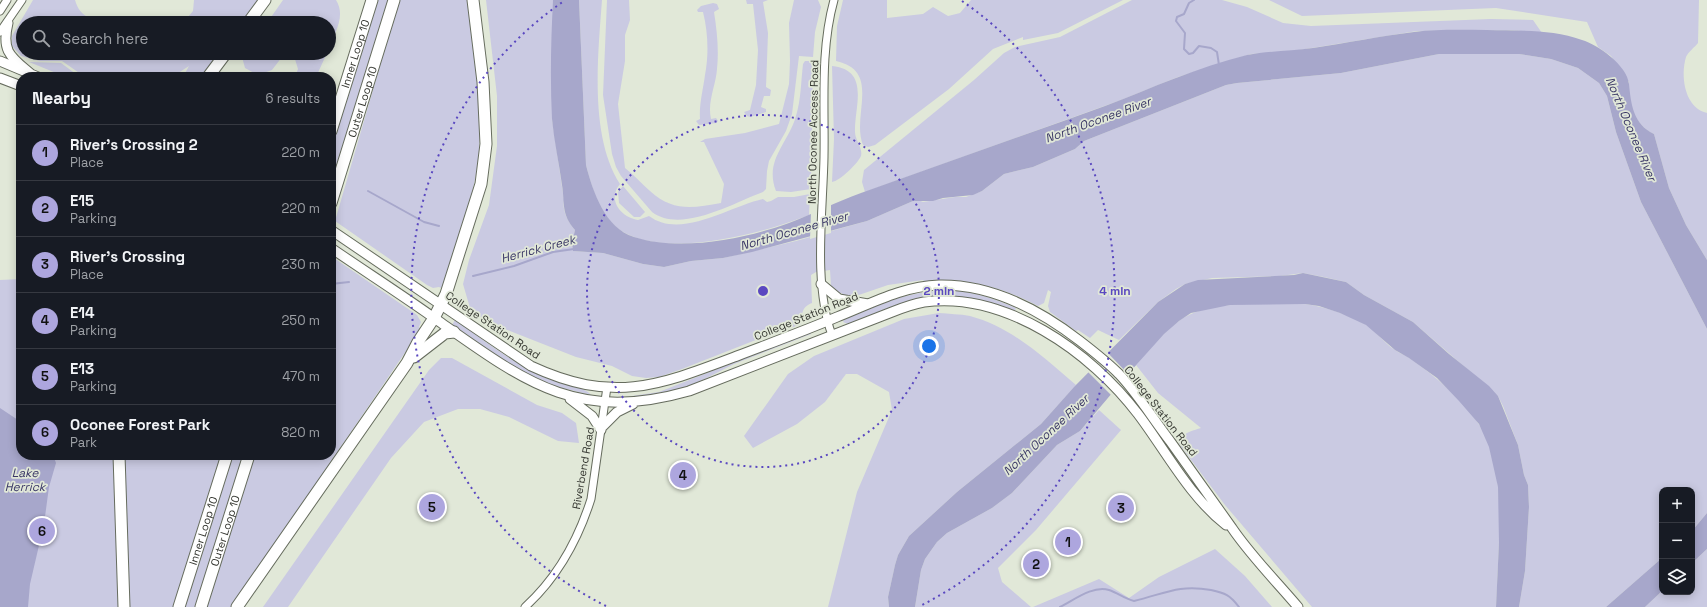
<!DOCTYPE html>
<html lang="en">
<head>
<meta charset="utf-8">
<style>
	:root { --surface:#171b24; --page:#242831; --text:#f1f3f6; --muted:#9ea1a6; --line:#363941; --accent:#ada6de }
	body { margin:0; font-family:"Space Grotesk",sans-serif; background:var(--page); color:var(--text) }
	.controls { position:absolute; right:12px; bottom:12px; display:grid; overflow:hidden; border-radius:8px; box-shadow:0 2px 10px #0003 }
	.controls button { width:36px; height:36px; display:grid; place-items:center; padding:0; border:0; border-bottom:1px solid var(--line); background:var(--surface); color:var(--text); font:20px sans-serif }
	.you { position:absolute; left:929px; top:346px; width:14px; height:14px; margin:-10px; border:3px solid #fff; border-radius:50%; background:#1a73e8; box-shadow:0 0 0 6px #1a73e833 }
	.badge { display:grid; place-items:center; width:26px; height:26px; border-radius:50%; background:var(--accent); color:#111; font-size:13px; font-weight:700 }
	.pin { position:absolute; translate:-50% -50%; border:2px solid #fff; box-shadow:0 1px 4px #0006 }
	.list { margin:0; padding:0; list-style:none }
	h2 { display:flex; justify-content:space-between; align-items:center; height:52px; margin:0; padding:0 16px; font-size:17px }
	h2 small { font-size:13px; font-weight:400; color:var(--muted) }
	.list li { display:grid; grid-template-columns:26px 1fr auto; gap:12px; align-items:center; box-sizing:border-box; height:56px; padding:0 16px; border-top:1px solid var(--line) }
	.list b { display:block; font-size:15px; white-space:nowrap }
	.list p { margin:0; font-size:13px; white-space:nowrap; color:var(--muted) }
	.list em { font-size:13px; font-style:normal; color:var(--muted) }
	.icon { flex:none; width:22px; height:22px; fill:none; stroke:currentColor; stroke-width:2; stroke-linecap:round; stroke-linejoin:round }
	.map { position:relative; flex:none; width:1707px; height:607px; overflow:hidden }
	.search { position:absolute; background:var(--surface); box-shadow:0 2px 10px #0003; left:16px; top:16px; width:320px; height:44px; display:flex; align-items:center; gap:10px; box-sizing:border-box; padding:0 14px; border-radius:22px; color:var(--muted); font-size:15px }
	.panel { position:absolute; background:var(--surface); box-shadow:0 2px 10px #0003; left:16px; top:72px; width:320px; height:388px; border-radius:16px }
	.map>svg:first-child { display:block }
	.green { fill:#cacae2 }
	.water { fill:#a7a7cb }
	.pier { fill:#e1e8d8 }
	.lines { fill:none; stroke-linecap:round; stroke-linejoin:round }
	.stream { stroke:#a7a7cb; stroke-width:2 }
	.minor-casing { stroke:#666c5e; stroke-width:9 }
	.major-casing { stroke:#666c5e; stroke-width:11 }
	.highway-casing { stroke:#666c5e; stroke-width:13 }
	.minor { stroke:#fff; stroke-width:7 }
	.major { stroke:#fff; stroke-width:9 }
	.highway { stroke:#fff; stroke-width:11 }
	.ring { fill:none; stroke:#5a48c0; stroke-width:2; stroke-dasharray:2 4 }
	.labels { text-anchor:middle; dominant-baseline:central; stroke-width:3.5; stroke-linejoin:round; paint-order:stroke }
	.street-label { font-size:11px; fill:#33352f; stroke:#e1e8d8 }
	.water-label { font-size:12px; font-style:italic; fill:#393665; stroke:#e1e8d8 }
	.centre { fill:#5a48c0; stroke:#e1e8d8; stroke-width:2 }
	.ring-label { font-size:12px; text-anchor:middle; font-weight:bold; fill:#5a48c0; stroke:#e1e8d8; stroke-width:3.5; stroke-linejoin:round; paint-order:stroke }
</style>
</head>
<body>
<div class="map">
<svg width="1707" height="607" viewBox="0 0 1707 607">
	<rect width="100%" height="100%" fill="#e1e8d8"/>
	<path class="green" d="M33,0H75C80,19 95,21 113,23H23V53H219L201,77H183L189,66L172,77H85L62,61H40L21,56L12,46V36Z
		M194,0H259L242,23H177L175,21L177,19L183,23L193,11Z
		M283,0H336C346,16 335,32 329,48V23H267Z
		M376,0H388L331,184V149Z
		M399,0H470C474,50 483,102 479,152C475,196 459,239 445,281L441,288L439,287L433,288L427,285L335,221Z
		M486,0H553L552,119L564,200C562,211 568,222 575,230L572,243L573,251L603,253L643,264L664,267L691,261L723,258L796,241L867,221L913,201L918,200L923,202L955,197H966L982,191L1004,174L1033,167L1075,149L1084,141L1226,85L1237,83L1341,73L1439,54L1481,53L1519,54L1551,59L1578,68L1599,83L1607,96L1616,132L1641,202L1707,329V513L1692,531V490H1662V558L1606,607H1519L1525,571L1529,507L1528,485L1524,475L1518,445L1503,406L1498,396L1413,322L1364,295L1346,282L1324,277L1303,273L1280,276L1212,278L1185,284L1176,289L1158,302L1119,340L1098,330L1090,338L1078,330L1076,331L1050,312L1048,306L1051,292L1048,290L1044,303L1038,306C1002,287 965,277 924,282L923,280L888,285L850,298L842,297V293L837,294L831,286L830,270L816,272L811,275L812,303C801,307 802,315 801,324L767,337L766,336L682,369L659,377L646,378L632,376L612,366L576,357L487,322L470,308L463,284L469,260L489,205L497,146V96Z
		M579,0H602C598,55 589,136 620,184C607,199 620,217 638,220L649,216C681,240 730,206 763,199L767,202L771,201L778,197H794L810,194L809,215C764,233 671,258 625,233C602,221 592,189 586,165Z
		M607,0H629L630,20L625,35V61L618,104L625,168C634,175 642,184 650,191C673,212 693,208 721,203L724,184L704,142H700L705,139L745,133L779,124L789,84L790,61L789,23L794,0H818L821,7L815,32L813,57L799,56L792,114L786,131L769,161L767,171L766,189L763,192C733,203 681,234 652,212L621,176L616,167L612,154L603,95Z
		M746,0H768L763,2L768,33L766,87L771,90L770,96H764L761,107L766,109V112L750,117L747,116L744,112L750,110L756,85L758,50L753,4H747Z
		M843,0H887V18L923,14L933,7L948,16L960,13L971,0H1123L1058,33L1023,40V37L993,49L949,89L875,145L868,147L863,145C851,116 882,71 836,61L837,26Z
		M1132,0H1222L1247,7L1283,23L1311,26L1491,19L1533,20L1542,33L1511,30L1417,31L1287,52L1251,54L1178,77L1121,100L865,192L862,182L864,170L974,80L1004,53L1015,47L1060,37Z
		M1269,0H1699L1698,43C1695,47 1688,52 1686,57C1680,77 1685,108 1707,113V260L1686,225L1669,188L1654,134C1635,126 1627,102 1629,82L1611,56L1598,47L1587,22L1496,8L1302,16Z
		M713,3L717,4L719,9L714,12C717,31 719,50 717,69C716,85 707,102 711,119L716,118L718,121L716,123L699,125L696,121L700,119C699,104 703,90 705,75C709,54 708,32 703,12H698L697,10L701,6Z
		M245,53H327L316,77H295L298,69L294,56L282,57L272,70L258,75L245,68L242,57Z
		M805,61H813L811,189L791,192L776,191C764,160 788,144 796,116C801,100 801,81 803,64Z
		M29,62L61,63L80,77H66Z
		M832,66C871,70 854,107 855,132C855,140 863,148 861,156C858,163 840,181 832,182L834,139Z
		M623,186L645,212L640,217H634L619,203L618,192Z
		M331,256L417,315L421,322L419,327L421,329L232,607H207L255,455H331Z
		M21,279V455H113L120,607H0V280Z
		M951,290C976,292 995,299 1016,308L1014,312L1010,309H1006C938,287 912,299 848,324L843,322L845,318C880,304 912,290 951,290Z
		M1305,304C1326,307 1347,314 1365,324C1376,331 1384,343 1395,350C1400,354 1406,355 1411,359C1436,377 1461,398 1478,423C1504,460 1500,522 1498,565C1497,579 1497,593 1496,607H1312L1225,505L1179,444C1180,433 1192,431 1201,428L1158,393L1136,365C1149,350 1162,333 1179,321C1208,299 1270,304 1305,304Z
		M939,313C949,314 960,314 970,316C1012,327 1044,358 1076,385L1041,424L957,492L909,536L898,555L895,565L888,597L889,607H828L857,492L892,410L889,392L857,374H846L825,402L797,424L753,448L744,436L788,374L814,356L904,319Z
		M455,320C483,339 512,363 543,376C554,381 586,387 591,395L550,385L516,368L452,325Z
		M811,332V334L734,364L695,384L674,391L635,398L632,396L659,392Z
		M441,358H452L537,405L562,413L576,423L579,443L558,441L509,417L480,409H458L424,422L391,458L288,607H263L429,370Z
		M1099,410L1121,430L1036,530L998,568L1002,582L1031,607H915L921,570L925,559L937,542L947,533L992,508L1012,493L1057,445L1080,431Z
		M124,455H222L174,607H128Z
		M232,455H244L196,607H185Z
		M1215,549L1245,576L1272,607H1033L1099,579L1129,598L1159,577Z
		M1707,549V607H1645L1662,591L1692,592V563Z"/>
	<path class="water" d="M553,0H579L586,165C593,192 605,228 634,237C680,252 745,239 789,223C813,214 836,202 861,193C942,164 1024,135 1105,106C1152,88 1198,67 1247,55C1268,51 1291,51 1313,48C1347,43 1380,36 1414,32C1438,29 1463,30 1487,30C1518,31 1552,29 1582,40C1598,45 1627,65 1629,84C1631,104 1633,124 1654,134L1669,188L1686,225L1707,260V329L1641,202L1616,132L1607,96L1599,83L1578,68L1551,59L1519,54H1439L1341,73L1237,83L1226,85L1084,141L1075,149L1033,167L1004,174L982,191L973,195L943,198L933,201H913L867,221L752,252L723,258L691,261L664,267L643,264L603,253L573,251L572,243L575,230C561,214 565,204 562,185C559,163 554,141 552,119C550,79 551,39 553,0Z
		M1303,273L1346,282L1364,295L1413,322L1449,354L1489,386L1498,396L1518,445L1524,475L1528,485L1529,507L1525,571L1519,607H1496L1499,542L1498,487L1489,447L1479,424L1459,401L1437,378L1409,358L1395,350L1366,325L1340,313L1319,306L1305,304L1230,305L1191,313L1179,321L1164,334L1129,373L1080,431L1057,445L1012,493L992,508L947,533L937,542L925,559L921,570L915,607H889L888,597L895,565L898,555L909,536L957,492L1041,424L1074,387L1158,302L1185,284L1198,280L1294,275Z
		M0,408L21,422V455H53L56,463L49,487L44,524L30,584L28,607H0Z
		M1707,513V549L1692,563V531Z
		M1662,558V591L1645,607H1606Z"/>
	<path class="pier" d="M831,204V233L810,239L811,212Z
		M1106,351L1129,375L1112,396L1087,371Z"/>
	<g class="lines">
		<path class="stream" d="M1194,0L1189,3L1184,14L1177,17L1176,21L1185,33L1184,49L1189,54L1193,53L1199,46L1211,48L1217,52L1219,65
			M368,191L424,222L439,226
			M473,276L514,266L553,252L574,249
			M331,284L349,282
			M1060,607C1074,600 1093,585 1109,590C1118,593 1125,599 1134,601C1164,594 1178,584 1211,590C1225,593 1230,595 1239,607"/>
		<defs>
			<path id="minor" d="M0,11L7,0
				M0,32L22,0
				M832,335C813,284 823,212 824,157C825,106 820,50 834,0
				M525,607C557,578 578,540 591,499L607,387"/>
			<path id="major" d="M8,23C1,52 11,57 31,74
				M0,61L38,77
				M0,78L21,86
				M331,230L531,366C613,404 658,386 737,356C771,343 804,331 837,317C870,304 903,286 939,285C991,284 1040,310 1080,341C1093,351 1107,362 1119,374C1138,394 1153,419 1170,441C1191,470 1211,499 1232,528C1251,556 1276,581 1298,607
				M331,248C366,272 402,295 437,320C525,382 577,423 689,391L892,312C902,308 913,304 924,302C1005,291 1091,352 1138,414C1166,451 1189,496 1226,525
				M821,284L839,299L868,304
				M570,399L592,416L601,430
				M601,428L617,412L633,404"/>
			<g id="highway">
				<path d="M248,23L265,0"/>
				<path d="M208,77L226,53"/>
				<path id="s1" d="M331,131L372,0"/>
				<path id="s2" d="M331,203L394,0"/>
				<path d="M414,357L445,333L454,332"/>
				<path d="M119,455L124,607"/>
				<path id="s3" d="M179,607L227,455"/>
				<path id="s4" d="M201,607L249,455"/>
				<path d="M237,607L407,363L418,342L434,318L446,294L481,184L486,144L483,82L473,0"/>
			</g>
		</defs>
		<use href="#minor" class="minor-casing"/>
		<use href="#major" class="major-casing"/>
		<use href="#highway" class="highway-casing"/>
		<use href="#minor" class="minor"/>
		<use href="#major" class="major"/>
		<use href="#highway" class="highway"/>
	</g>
	<g class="ring">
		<circle cx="763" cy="291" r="176"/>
		<path d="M606 606A352 352 0 0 1 564 1M962 1A352 352 0 0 1 920 606"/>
	</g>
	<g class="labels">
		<g class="street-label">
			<text stroke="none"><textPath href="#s1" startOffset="81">Inner Loop 10</textPath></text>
			<text stroke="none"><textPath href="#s2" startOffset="106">Outer Loop 10</textPath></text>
			<text transform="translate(813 132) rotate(-89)">North Oconee Access Road</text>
			<text transform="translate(806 316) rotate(-22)">College Station Road</text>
			<text transform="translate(493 325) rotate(34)">College Station Road</text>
			<text transform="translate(1161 411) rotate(52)">College Station Road</text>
			<text transform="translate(583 468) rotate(-80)">Riverbend Road</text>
			<text stroke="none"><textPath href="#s3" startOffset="80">Inner Loop 10</textPath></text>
			<text stroke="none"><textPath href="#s4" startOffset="80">Outer Loop 10</textPath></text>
		</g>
		<g class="water-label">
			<text transform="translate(1098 120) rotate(-20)">North Oconee River</text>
			<text transform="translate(1631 129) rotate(67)">North Oconee River</text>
			<text transform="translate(794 231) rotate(-16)">North Oconee River</text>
			<text transform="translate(538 249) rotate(-15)">Herrick Creek</text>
			<text transform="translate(1046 435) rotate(-43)">North Oconee River</text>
			<text x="25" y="473">Lake<tspan x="25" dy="14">Herrick</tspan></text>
		</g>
	</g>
	<circle cx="763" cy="291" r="6" class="centre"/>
	<g class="ring-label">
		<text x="939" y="295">2 min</text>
		<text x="1115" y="295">4 min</text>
	</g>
</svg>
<div class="controls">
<button>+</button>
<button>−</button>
<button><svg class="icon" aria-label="layers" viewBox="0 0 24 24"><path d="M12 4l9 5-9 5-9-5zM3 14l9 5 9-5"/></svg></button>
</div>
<div class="you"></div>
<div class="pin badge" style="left:1068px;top:542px">1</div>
<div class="pin badge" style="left:1036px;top:564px">2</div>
<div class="pin badge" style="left:1121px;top:508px">3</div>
<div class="pin badge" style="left:683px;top:475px">4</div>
<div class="pin badge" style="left:432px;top:507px">5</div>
<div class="pin badge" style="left:42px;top:531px">6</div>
<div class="search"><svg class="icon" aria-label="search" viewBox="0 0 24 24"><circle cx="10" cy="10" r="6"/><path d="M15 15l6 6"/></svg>Search here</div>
<section class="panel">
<h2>Nearby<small>6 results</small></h2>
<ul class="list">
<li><span class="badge">1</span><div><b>River's Crossing 2</b><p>Place</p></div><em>220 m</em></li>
<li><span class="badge">2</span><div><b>E15</b><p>Parking</p></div><em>220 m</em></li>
<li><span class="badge">3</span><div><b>River's Crossing</b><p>Place</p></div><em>230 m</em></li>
<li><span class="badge">4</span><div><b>E14</b><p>Parking</p></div><em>250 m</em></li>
<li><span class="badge">5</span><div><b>E13</b><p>Parking</p></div><em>470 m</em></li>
<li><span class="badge">6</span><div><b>Oconee Forest Park</b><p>Park</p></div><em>820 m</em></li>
</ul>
</section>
</div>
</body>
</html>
